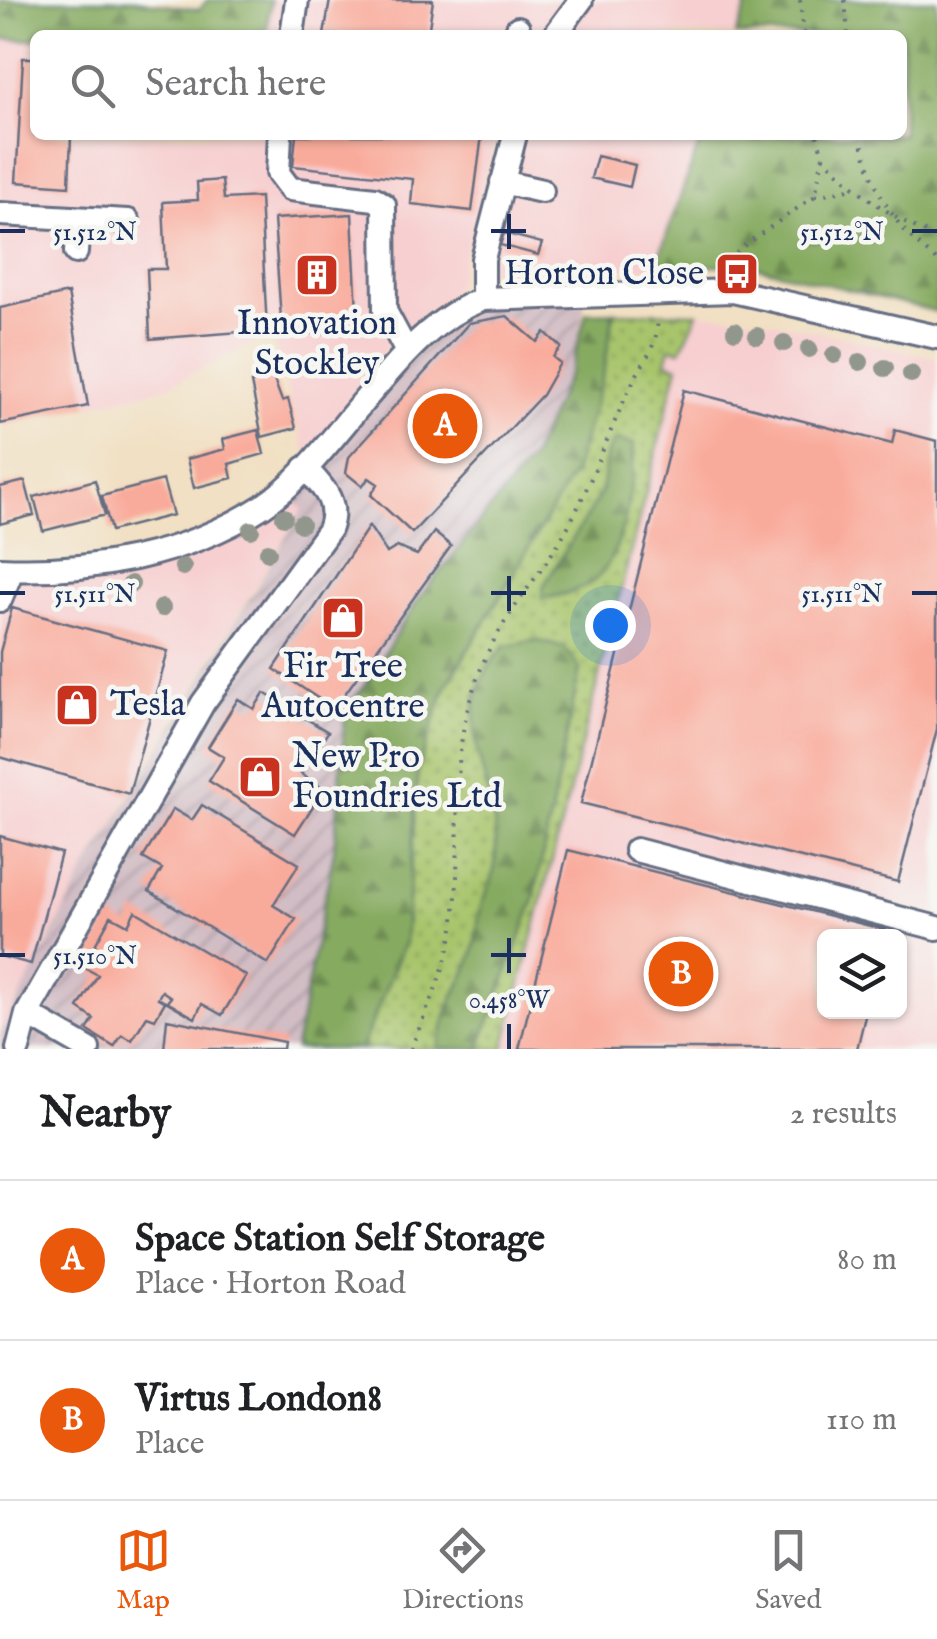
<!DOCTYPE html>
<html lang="en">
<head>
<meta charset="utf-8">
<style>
	:root { --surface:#fff; --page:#f6f6f6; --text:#202124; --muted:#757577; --line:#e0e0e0; --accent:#ea580c }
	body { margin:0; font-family:"IM FELL English",serif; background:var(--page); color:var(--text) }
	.controls { position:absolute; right:30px; bottom:30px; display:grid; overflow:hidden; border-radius:15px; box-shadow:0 2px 8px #0004 }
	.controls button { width:90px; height:90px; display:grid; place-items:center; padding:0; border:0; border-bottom:2px solid var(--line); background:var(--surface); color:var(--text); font:50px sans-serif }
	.you { position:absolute; left:610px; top:625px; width:35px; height:35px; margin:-25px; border:8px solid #fff; border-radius:50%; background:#1a73e8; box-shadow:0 0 0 15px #1a73e833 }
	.badge { display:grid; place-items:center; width:65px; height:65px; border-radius:50%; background:var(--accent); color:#fff; font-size:32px; font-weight:700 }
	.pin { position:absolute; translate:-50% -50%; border:5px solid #fff; box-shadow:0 2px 10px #0006 }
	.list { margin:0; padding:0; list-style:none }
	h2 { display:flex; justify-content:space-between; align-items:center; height:130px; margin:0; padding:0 40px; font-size:42px }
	h2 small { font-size:32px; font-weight:400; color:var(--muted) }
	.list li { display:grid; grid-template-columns:65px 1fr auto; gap:30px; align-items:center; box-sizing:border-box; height:160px; padding:0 40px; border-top:2px solid var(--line) }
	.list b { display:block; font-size:38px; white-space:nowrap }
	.list p { margin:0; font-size:32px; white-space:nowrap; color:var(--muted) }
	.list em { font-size:32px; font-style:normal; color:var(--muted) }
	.icon { flex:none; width:55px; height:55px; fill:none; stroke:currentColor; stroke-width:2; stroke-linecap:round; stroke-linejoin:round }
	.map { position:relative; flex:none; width:937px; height:1049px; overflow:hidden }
	.search { position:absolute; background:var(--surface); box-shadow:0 2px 8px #0004; left:30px; right:30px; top:30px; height:110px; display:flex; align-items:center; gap:25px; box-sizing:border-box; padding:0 35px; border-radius:15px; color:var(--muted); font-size:38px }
	.sheet { height:450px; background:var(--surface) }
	nav { display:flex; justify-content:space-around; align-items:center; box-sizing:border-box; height:140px; border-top:2px solid var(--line); background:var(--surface); font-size:28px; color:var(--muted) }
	nav a { display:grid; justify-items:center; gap:5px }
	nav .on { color:var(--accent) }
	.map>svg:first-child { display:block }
	.built { fill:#f7cfd0; fill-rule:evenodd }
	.industrial { fill:url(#industrial-furrows) }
	.grass { fill:url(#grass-dots); stroke:#627a65; stroke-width:2.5 }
	.forest { fill:url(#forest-firs); stroke:#506c5f; stroke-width:2.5 }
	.building { fill:#f9ab9b }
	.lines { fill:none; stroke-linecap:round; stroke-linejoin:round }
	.minor-casing { stroke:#666d81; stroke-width:28 }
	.path { stroke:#666d81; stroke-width:4; stroke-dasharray:2.5 8; stroke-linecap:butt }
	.minor { stroke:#fff; stroke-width:22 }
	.tree { fill:#92978e }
	.ticks { fill:none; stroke:#1b2f5e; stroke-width:4 }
	.labels { text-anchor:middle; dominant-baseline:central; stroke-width:9; stroke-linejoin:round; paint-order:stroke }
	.poi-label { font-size:35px; fill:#1b2f5e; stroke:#f6f6f2 }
	.ticks-label { font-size:25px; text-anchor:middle; fill:#1b2f5e; stroke:#f6f6f2; stroke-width:9; stroke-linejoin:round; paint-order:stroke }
</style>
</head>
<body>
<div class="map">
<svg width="937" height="1049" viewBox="0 0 937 1049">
	<defs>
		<pattern id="industrial-furrows" width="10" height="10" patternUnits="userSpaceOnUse" patternTransform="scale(2.5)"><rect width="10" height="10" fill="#d2bdc5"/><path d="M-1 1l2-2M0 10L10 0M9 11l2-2" fill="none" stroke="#aa9aa3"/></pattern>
		<pattern id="grass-dots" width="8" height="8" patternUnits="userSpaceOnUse" patternTransform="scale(2.5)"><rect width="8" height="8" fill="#a8c56c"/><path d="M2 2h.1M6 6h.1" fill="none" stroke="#88a05c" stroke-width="1.8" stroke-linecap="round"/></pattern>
		<pattern id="forest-firs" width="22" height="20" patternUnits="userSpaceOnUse" patternTransform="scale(2.5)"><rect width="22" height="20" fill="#86aa60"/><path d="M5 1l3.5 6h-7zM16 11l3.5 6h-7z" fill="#6d8b52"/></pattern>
	</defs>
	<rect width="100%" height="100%" fill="#f6f6f2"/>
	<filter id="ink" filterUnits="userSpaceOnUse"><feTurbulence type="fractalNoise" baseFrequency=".01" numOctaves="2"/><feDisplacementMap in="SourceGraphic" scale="20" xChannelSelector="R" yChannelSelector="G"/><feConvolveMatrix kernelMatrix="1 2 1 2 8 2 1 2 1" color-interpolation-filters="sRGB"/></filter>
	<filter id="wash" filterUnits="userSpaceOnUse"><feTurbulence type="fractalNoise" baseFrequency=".0048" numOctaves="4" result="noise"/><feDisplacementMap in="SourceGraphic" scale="40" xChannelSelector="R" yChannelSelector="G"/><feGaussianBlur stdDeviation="2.25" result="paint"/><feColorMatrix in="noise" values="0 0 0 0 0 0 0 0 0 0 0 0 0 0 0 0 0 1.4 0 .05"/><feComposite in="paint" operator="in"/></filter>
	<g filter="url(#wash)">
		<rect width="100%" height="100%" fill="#f1e0c3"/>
		<path class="built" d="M271,0H749L736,35H266Z
			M0,39L35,40V135H497L455,290L390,343L308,460L271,334L164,388L0,426Z
			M523,135H702L655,268L496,274L489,267Z
			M698,313L757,318L937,358V1049H504L678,366L666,363L670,347L681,350ZM824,936H900V1012H824Z
			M285,492L303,509L170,724L86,870L0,1035V579L102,574Z"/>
		<path class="industrial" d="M586,298L571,369L532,457L420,597L345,716L334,851L295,1049H0V1035L86,870L303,509L285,492L411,357L480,304Z"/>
		<path class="grass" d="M614,312L698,313L681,350L670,348L666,362L678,366L504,1049H361L405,941L418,769L445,688L513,576L603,375Z"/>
		<path class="forest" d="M0,0H134L199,10L207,0H271L266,35H35V40L0,39Z
			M749,0H937V312L746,264L655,268L702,135H902V35H736Z
			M614,312L603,375L574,472L445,688L418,769L405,941L361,1049H295L334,851L345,716L420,597L532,457L571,369L586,313Z
			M615,440L634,444C633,483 626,542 601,574C588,590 561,595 542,599L544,585L601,493L607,453Z
			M535,640L565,648L580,669L533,903L479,1049H437C443,1033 445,1013 453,998C461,981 470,968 474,949C478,934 477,918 482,903C485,894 491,884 493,875C512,793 434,722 504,647Z"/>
		<g id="blocks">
			<path class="building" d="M330,0H433L428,35H324Z
				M23,58H35V135H71L69,186L16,182Z
				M296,135H482L472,211L411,204L413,179L293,166Z
				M597,156L635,165L630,187L591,178Z
				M222,180L224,199L260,197L267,330L150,339L147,269H166L163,202L198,200L197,182Z
				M352,214L358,332L282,334L274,219Z
				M504,233L542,243L538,255L500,245Z
				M68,293L88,406L0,424V308Z
				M507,316L537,342L545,332L561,347L553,357L560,363L542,395L412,533L371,495L378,484L369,478L362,486L346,473L349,457L469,323Z
				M273,377L282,401L288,399L296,428L262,437L251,383Z
				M684,390L892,444L895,430L937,441V729L898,882L581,803Z
				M258,430L264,454L229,464L232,478L194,488L187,459L225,449L223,439Z
				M95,480L105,515L43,531L34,497Z
				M163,480L173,515L111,531L102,496Z
				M25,481L34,515L0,524V487Z
				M369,526L387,553L397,547L417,555L434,532L451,546L334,709L274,669Z
				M12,608L168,651L129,794L0,757V652Z
				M264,693L328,732L301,774L324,789L295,834L209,781L224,757L208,747L238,699L254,709Z
				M202,805L299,864L273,905L296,919L268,964L149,891L162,869L143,858L173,809L192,820Z
				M0,836L61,853L31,964L0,956Z
				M568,850L886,930L884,936H824V1012H866L857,1049H519Z
				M135,911L246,976L222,1015L202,1004L195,1018L167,1002L171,997L162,991L158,998L165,1002L155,1019L147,1016L132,1040L122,1035L114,1047L87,1030L94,1019L78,1008L98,975L83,967L111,916L128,925Z
				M167,1019L284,1042L283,1049H164Z"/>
		</g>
	</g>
	<g filter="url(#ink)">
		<use href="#blocks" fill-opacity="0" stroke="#666d81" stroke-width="2.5"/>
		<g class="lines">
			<defs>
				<path id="minor" d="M518,28L520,35
					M292,35L297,0
					M555,35L581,0
					M280,135L278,173L290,189L375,199L384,205L385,311L407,352
					M502,182L542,191
					M0,214L128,221
					M76,252L78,219
					M483,299V259L515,135
					M0,569C91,573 185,556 263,506C302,480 333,437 363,402C398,361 432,318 483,299L733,291L937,337
					M0,600L12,570
					M636,850L937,928
					M27,1014L88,1049
					M18,1049L27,1014L203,703L329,530C340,502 323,487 305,468"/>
			</defs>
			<use href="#minor" class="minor-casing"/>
			<path class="path" d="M800,0L804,35
				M845,0L848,35
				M860,135C873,190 892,226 937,260
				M823,156C857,194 891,217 937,238
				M815,196L849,189
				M726,270V263L746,244L815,196L823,156L817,135
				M411,1049C426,1009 450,963 454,920C465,818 442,752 488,652C507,613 535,581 558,544C589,493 605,439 631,386C642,362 660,345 657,317"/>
			<use href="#minor" class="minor"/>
		</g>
		<g class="tree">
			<circle cx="735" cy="331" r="9"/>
			<circle cx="757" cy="336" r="9"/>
			<circle cx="784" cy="343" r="9"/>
			<circle cx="809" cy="349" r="9"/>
			<circle cx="834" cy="355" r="9"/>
			<circle cx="860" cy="362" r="9"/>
			<circle cx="885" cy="368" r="9"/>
			<circle cx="911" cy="374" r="9"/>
			<circle cx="284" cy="517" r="9"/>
			<circle cx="301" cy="524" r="9"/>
			<circle cx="251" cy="530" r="9"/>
			<circle cx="268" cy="552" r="9"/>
			<circle cx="183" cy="567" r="9"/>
			<circle cx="131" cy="584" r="9"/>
			<circle cx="162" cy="608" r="9"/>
		</g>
	</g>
	<path class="ticks" d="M509,214V249M0,231H25M491,231H526M912,231H937M509,576V611M0,593H25M491,593H526M912,593H937M509,938V973M0,955H25M491,955H526M509,1024V1049"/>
	<defs>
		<symbol id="bus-square" viewBox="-11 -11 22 22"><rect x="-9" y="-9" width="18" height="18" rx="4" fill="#c8321e" stroke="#f6f6f2"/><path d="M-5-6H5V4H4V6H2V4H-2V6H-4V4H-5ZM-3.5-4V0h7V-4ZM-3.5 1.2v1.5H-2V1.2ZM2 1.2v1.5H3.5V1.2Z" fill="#fff"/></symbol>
		<symbol id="building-square" viewBox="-11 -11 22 22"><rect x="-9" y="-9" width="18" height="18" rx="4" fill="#c8321e" stroke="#f6f6f2"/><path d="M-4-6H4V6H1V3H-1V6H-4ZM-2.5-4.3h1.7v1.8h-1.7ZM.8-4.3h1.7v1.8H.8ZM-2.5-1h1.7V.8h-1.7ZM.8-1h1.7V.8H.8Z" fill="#fff"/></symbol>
		<symbol id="shop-square" viewBox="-11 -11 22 22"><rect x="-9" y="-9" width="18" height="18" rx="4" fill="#c8321e" stroke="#f6f6f2"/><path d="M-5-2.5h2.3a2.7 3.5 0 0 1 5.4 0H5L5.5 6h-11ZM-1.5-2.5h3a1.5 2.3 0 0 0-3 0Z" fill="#fff"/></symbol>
	</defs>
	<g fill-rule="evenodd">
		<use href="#bus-square" x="712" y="249" width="50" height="50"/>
		<use href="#building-square" x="292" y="250" width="50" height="50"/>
		<use href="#shop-square" x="318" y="593" width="50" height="50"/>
		<use href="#shop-square" x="52" y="680" width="50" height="50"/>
		<use href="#shop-square" x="235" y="752" width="50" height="50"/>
	</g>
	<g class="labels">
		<g class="poi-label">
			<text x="704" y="274" text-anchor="end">Horton Close</text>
			<text x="317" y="324">Innovation<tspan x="317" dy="40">Stockley</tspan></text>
			<text x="343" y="667">Fir Tree<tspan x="343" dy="40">Autocentre</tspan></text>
			<text x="110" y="705" text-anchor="start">Tesla</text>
			<text x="292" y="757" text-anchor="start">New Pro<tspan x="292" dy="40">Foundries Ltd</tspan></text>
		</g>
	</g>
	<g class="ticks-label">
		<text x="95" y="240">51.512°N</text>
		<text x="842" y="240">51.512°N</text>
		<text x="95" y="602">51.511°N</text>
		<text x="842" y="602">51.511°N</text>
		<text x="95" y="964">51.510°N</text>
		<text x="509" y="1008">0.458°W</text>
	</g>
</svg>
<div class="controls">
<button><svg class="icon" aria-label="layers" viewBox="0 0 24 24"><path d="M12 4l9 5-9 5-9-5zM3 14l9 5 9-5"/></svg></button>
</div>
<div class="you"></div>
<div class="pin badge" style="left:445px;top:426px">A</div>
<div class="pin badge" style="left:681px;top:974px">B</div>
<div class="search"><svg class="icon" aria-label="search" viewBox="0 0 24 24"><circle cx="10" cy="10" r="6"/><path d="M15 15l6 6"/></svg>Search here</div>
</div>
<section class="sheet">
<h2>Nearby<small>2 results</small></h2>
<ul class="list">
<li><span class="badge">A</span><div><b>Space Station Self Storage</b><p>Place · Horton Road</p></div><em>80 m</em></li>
<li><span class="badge">B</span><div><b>Virtus London8</b><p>Place</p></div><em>110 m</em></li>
</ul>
</section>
<nav>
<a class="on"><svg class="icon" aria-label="map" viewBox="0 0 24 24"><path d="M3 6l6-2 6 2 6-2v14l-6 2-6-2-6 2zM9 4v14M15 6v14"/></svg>Map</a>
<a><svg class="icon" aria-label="directions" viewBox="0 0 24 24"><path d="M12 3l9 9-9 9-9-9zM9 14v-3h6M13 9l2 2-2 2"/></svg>Directions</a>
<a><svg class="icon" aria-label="saved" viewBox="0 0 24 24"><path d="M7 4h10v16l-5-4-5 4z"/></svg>Saved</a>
</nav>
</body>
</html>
